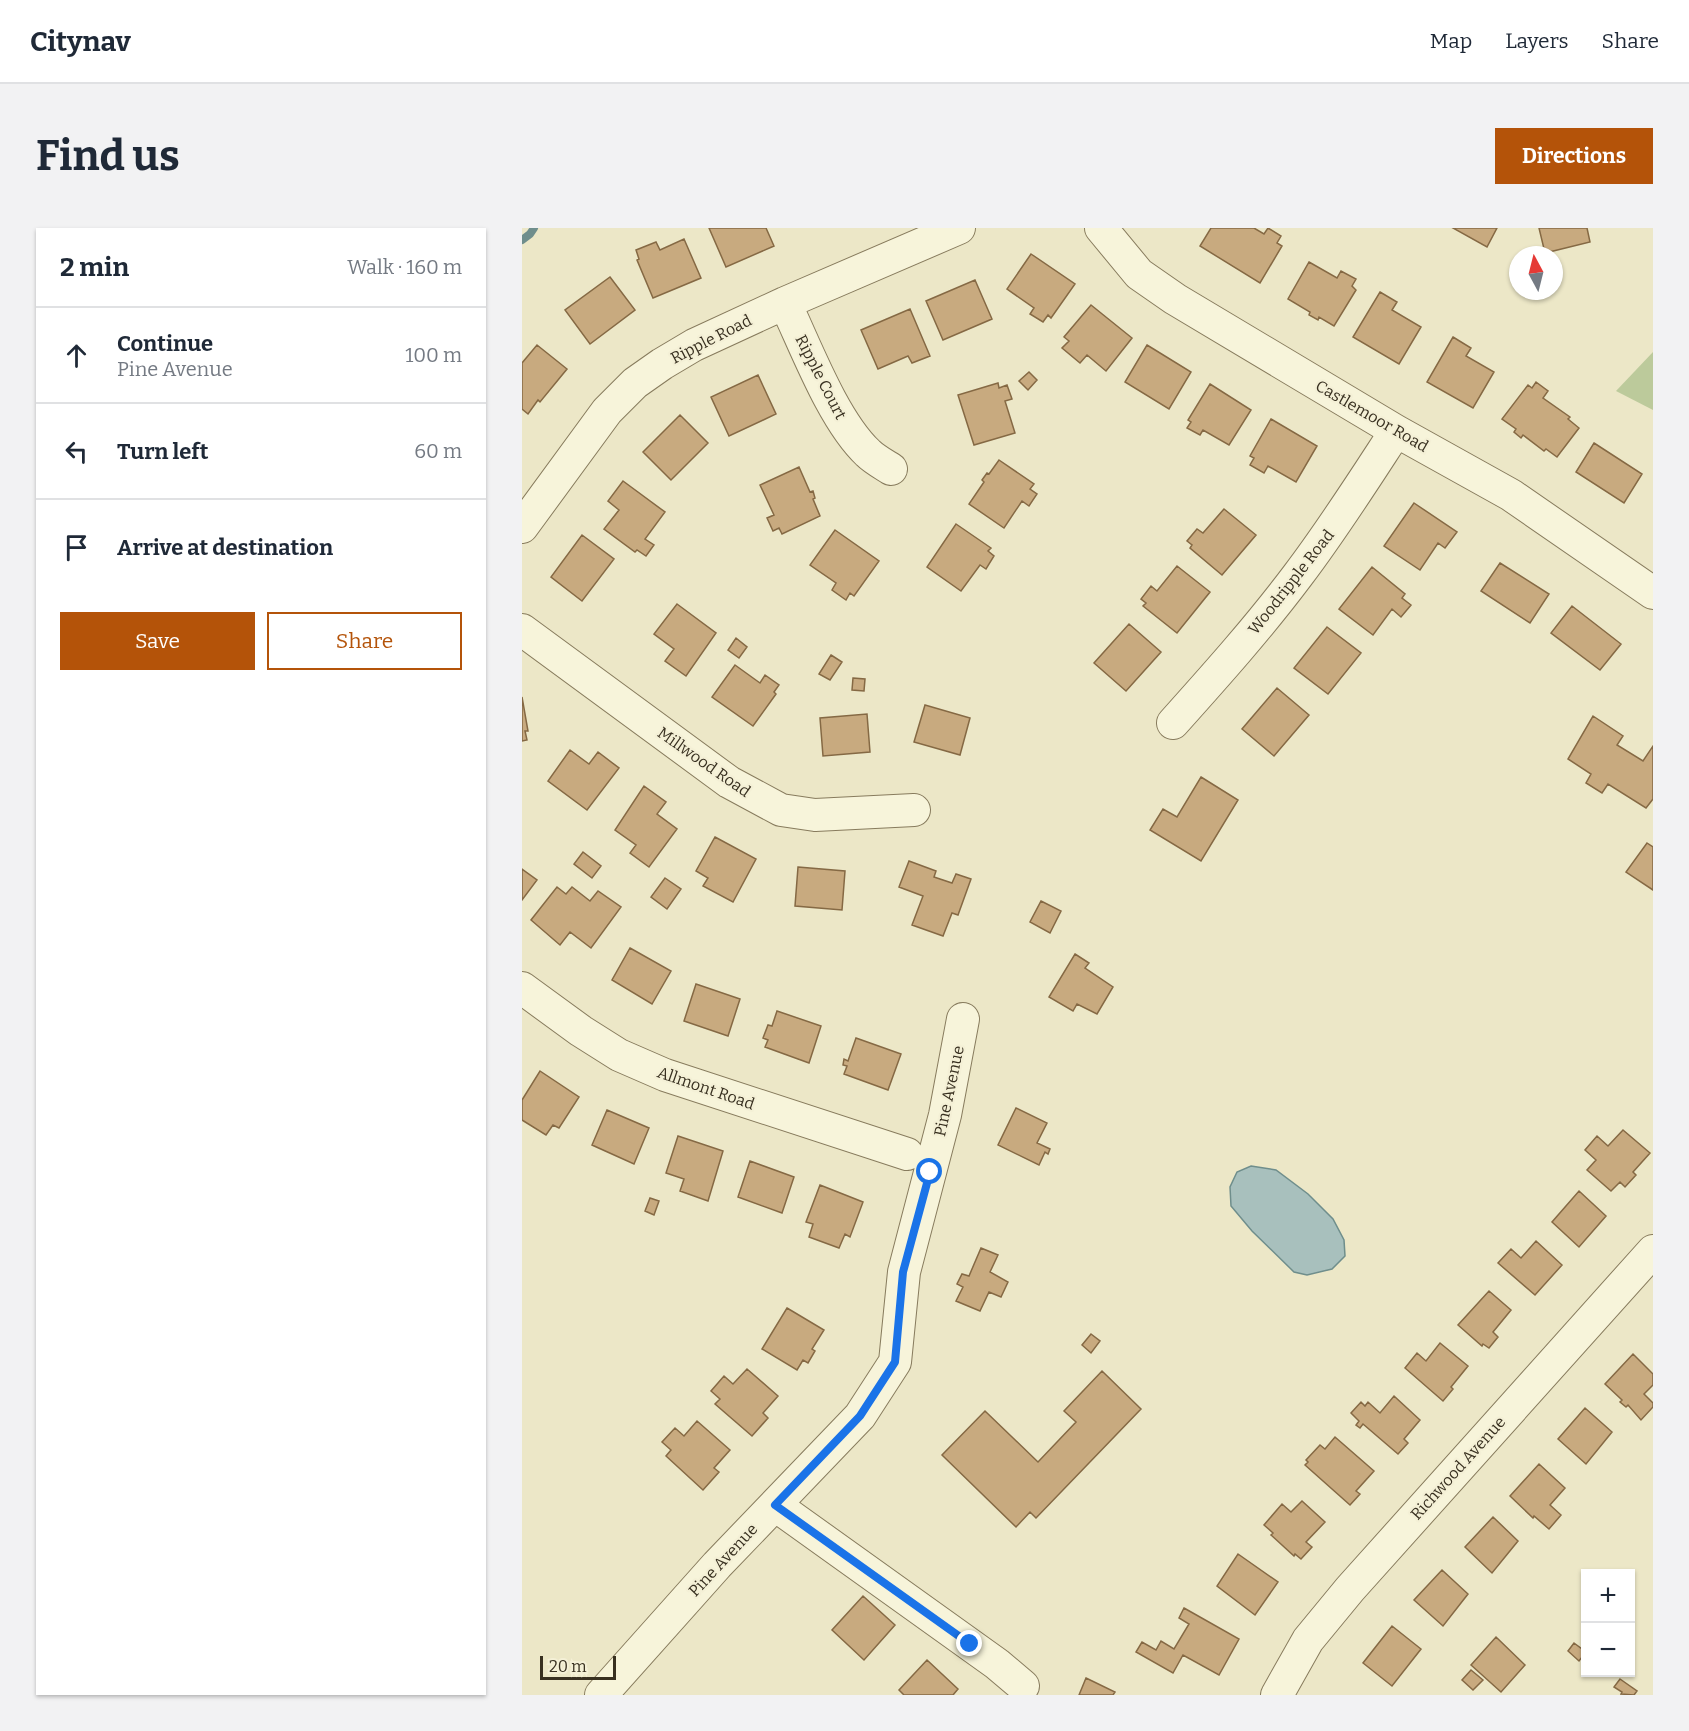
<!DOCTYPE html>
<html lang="en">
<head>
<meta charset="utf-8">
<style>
	:root { --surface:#fff; --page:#f2f2f3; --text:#1f2937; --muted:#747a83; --line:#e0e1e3; --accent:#b45309 }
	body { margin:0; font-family:Bitter,serif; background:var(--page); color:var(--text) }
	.controls { position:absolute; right:18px; bottom:18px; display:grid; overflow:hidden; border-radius:0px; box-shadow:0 2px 4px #0004 }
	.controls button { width:54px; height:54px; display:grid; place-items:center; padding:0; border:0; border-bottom:2px solid var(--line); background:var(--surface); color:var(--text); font:30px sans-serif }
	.compass { position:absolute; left:987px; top:18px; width:54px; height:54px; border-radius:50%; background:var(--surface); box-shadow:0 2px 4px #0004; rotate:353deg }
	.scale { position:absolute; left:18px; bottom:15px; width:76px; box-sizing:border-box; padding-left:6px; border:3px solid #383020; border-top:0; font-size:16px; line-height:21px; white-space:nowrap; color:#383020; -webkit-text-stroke:4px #f4f0d6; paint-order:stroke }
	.stop { position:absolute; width:18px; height:18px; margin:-14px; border:4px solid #1a73e8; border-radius:50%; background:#fff }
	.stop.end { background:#1a73e8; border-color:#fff; box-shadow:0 2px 6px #0008 }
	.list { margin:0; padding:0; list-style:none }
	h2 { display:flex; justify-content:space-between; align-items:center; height:78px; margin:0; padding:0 24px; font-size:26px }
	h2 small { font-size:20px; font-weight:400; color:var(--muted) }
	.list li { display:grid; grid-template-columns:39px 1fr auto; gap:18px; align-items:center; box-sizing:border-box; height:96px; padding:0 24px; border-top:2px solid var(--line) }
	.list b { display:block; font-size:22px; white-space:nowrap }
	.list p { margin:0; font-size:20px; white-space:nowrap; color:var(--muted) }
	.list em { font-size:20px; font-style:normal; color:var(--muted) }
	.actions { display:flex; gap:12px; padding:18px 24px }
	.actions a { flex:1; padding:14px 0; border:2px solid var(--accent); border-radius:0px; text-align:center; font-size:21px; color:var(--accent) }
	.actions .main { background:var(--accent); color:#fff }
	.icon { flex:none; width:33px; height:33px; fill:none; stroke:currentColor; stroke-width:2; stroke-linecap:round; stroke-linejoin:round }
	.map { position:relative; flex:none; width:1131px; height:1467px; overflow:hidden; border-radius:0px }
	header { display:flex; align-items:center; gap:36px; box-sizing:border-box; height:84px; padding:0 30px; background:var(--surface); border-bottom:2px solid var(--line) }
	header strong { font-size:28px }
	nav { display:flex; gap:33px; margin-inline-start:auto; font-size:21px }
	.intro { display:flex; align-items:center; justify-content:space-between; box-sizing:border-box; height:144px; padding:0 36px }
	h1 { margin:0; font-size:42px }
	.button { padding:15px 27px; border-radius:0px; background:var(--accent); color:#fff; font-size:21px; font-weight:700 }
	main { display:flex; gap:36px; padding:0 36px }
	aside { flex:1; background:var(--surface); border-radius:0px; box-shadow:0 2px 4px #0004 }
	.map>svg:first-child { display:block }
	.green { fill:#bcca9b }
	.water { fill:#a8c0bd; stroke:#6f8e8c; stroke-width:1.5 }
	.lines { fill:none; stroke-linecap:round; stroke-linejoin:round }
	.stream { stroke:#6f8e8c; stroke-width:8 }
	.building { fill:#c8aa7f; stroke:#856944; stroke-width:1.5 }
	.minor-casing { stroke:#877b5d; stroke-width:34 }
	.minor { stroke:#f7f4da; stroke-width:32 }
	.route { stroke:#1a73e8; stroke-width:8 }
	.labels { text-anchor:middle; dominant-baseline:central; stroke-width:4.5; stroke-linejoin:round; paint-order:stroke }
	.street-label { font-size:16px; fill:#383020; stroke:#f4f0d6 }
</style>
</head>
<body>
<header>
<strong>Citynav</strong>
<nav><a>Map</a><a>Layers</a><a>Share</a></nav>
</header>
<div class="intro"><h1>Find us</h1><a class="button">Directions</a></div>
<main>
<aside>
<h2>2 min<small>Walk · 160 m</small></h2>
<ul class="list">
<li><svg class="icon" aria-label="ahead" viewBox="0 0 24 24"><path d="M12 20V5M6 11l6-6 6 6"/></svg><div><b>Continue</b><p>Pine Avenue</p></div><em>100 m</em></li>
<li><svg class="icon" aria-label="left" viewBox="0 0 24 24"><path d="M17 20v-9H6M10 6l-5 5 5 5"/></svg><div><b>Turn left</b></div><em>60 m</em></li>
<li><svg class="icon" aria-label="arrive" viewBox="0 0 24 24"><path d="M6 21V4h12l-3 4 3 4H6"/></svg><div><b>Arrive at destination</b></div></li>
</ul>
<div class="actions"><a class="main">Save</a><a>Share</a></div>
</aside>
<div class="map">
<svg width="1131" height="1467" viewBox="0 0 1131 1467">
	<rect width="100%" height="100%" fill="#ece7c7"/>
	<path class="green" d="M1131,124V182L1094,163Z"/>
	<path class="water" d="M729,938L754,942L786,966L811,991L822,1012L823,1028L810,1041L785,1047L772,1044L730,1003L709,978L708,959L715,944Z"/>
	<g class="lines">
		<path class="stream" d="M0,12L8,6L12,0"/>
	</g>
	<path class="building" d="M187,0H244L252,18L204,39Z
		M689,0H732L742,6L746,0L759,8L755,15L760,18L738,55L678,18Z
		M931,0H975L965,19Z
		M1017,0H1065L1068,14L1023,25Z
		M162,11L179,50L131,70L115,32L117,31L114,22L134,14L138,22Z
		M509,26L553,56L529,90L526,87L521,94L508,86L512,80L485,61Z
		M787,34L815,50L819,43L834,51L830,58L834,62L812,98L797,89L796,92L787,87L788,84L766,71Z
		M88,49L113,82L68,116L43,82Z
		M453,52L470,91L421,112L404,73Z
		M858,64L875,74L870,82L899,99L877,136L831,109Z
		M569,77L610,110L584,143L565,127L558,135L540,120L547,113L542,109Z
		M388,81L408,128L390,135L386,128L356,141L339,102Z
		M931,109L949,120L944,128L972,144L951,180L905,154Z
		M15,117L45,141L18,174L16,172L6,186L0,181V135Z
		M625,117L669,144L647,181L603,154Z
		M507,144L515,152L506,162L497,153Z
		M236,147L254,186L207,208L189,169Z
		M1014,154L1026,163L1021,170L1048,189L1046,191L1057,200L1035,229L1024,221L1022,223L1001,207L999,210L992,204L994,201L980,191L1006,157L1010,160Z
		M476,155L477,160L485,157L490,171L483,173L493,205L452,217L436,167Z
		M688,156L729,182L707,217L681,202L678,207L665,200L669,194L666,192Z
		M158,187L186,215L149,252L121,224Z
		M749,191L795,218L774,254L746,238L742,245L728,237L732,230L728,228Z
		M1072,215L1120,246L1102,275L1054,244Z
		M477,232L512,256L508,261L515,266L507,278L500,273L482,300L447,276L462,254L460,252L465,245L467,246Z
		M277,239L288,264L291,263L293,270L291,271L298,288L260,306L257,300L251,303L245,290L252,287L238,257Z
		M101,253L143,284L123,311L132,317L124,328L115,322L113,324L82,301L97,282L86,273Z
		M892,275L935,304L923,320L916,315L898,342L862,318Z
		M702,281L734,307L700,347L668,320L670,317L665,313L675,301L681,305Z
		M434,296L469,320L466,323L472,328L464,341L458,337L439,363L405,339Z
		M313,302L357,333L332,368L328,365L324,372L310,362L314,355L288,337Z
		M60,307L92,331L60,373L29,349Z
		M978,335L1027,366L1008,395L959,363Z
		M655,338L688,364L655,405L621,378L624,375L619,371L629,358L635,363Z
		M850,339L883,366L880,370L889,377L879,389L870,381L851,407L817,381Z
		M155,376L194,405L164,448L143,433L152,421L132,406Z
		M1050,378L1099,416L1078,442L1029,405Z
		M607,396L639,424L604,463L572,435Z
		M805,399L839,425L806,466L772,440Z
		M214,410L225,419L217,430L206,422Z
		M309,427L320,434L308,452L297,446Z
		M213,437L238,455L243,447L257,457L252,464L254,466L231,498L190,469Z
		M331,450L343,451L342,463L330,462Z
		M755,460L787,487L752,528L720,501Z
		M0,469L6,503H3L5,512L0,513Z
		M403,477L448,490L438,527L392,514Z
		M345,486L348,524L301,528L298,490Z
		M1071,488L1101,508L1095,517L1121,533L1131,518V571L1124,580L1086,556L1080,565L1064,555L1069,546L1046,531Z
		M48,522L67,536L76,524L97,540L65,582L26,553Z
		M679,549L716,572L679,633L628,602L641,581L655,589Z
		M122,558L144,574L135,586L155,601L127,639L108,625L114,617L93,602Z
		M193,609L234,631L211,674L181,658L186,650L174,643Z
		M1125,615L1131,619V662L1104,644Z
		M61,624L79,638L70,650L52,636Z
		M387,633L414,643L412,649L430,655L434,646L449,651L436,687L430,685L421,708L390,697L401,668L377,659Z
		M276,639L323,643L320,682L273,678Z
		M0,641L15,652L0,672Z
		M143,650L159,661L145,681L129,669Z
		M35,659L44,666L50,659L68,673L76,663L99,679L69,720L48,704L38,717L9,692Z
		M519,673L539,683L528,705L508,694Z
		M108,720L149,743L130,776L90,752Z
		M553,726L567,735L563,740L591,759L575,786L555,776L551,783L527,769Z
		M174,756L218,771L206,808L162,793Z
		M255,783L299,798L287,835L243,819L246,812L241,810L246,797L250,798Z
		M334,810L379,826L366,862L322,846L325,838L321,837L322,831L326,833Z
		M18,843L57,869L37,900L31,897L24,907L0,892V872Z
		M494,880L525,895L515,915L528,921L526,926L523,924L517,937L476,917Z
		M85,882L127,900L112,936L70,917Z
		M1101,902L1128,925L1111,944L1114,947L1103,959L1098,954L1089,963L1065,942L1074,932L1063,922L1075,908L1086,918Z
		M156,908L201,923L186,973L158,963L162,951L144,945Z
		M228,933L272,949L260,985L216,969Z
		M298,957L341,974L328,1009L323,1006L317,1020L287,1009L291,996L284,994Z
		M1057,963L1084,988L1057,1019L1030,994Z
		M128,970L137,973L132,987L123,983Z
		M1014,1013L1040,1037L1013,1067L976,1035L989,1021L999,1030Z
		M459,1020L476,1027L468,1044L486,1054L479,1069L467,1064L458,1083L434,1073L441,1059L435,1056L440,1046L447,1048Z
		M967,1063L989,1082L971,1104L976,1109L967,1120L961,1116L960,1118L936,1097Z
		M265,1080L302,1102L290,1121L293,1123L286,1135L281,1132L275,1142L240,1121Z
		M569,1106L578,1113L569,1125L560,1117Z
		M918,1115L946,1138L929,1159L931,1161L921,1173L883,1140L895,1125L904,1133Z
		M1111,1126L1131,1146V1157L1122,1166L1131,1175V1179L1119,1192L1106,1177L1104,1179L1098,1174L1100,1172L1083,1156Z
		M225,1141L256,1168L241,1185L246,1190L230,1208L193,1176L198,1171L189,1163L202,1148L211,1156Z
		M580,1143L619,1181L514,1290L508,1284L494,1299L420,1227L463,1183L516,1234L554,1194L542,1183Z
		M872,1168L898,1192L882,1211L886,1215L876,1226L841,1196L838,1200L834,1197L837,1193L829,1185L839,1174L843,1178L846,1174L858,1185Z
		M1063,1180L1090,1204L1064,1236L1036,1211Z
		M175,1193L208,1222L192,1240L197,1244L181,1262L144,1228L149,1222L140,1214L153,1200L162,1208Z
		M813,1209L852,1243L834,1263L838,1266L828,1277L783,1237L786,1234L784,1232L798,1217L803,1221Z
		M1017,1236L1043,1260L1028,1277L1039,1287L1027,1301L1012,1288L1011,1290L988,1268Z
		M780,1273L803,1294L784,1314L790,1319L779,1331L773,1326L772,1328L749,1307L751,1305L742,1297L760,1276L769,1284Z
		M971,1289L996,1313L970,1345L943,1319Z
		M716,1326L756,1354L733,1387L695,1358Z
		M920,1342L946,1366L921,1398L892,1372Z
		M341,1368L373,1397L342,1432L310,1402Z
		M662,1380L717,1411L697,1447L661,1427L651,1445L614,1424L620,1414L634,1422L639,1413L652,1421L667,1396L657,1390Z
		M870,1398L899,1421L870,1458L841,1435Z
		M974,1409L1003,1437L979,1464L949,1437Z
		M1052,1415L1064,1424L1057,1433L1046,1423Z
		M405,1432L436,1461L431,1467H382L377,1462Z
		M949,1442L961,1452L951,1462L940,1452Z
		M564,1450L593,1464L591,1467H557Z
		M1098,1451L1115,1463L1112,1467L1099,1466L1100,1464L1092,1459Z"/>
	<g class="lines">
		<defs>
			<path id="minor" d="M579,0L617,46L653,71L874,203L989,267L1131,365
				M263,75C284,119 311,192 346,225C352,231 361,236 369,241
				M0,299L85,183L113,155L140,136L172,117L263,75L437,0
				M0,402L207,554L259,582L293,587L392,582
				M651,495C694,447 737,399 776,347C811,301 842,252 874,203
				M0,760L59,803L97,827L143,847L385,926
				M253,1277L475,1436L501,1458
				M79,1467L195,1337L338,1188L373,1134L382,1044L423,887L441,791
				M755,1467L786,1412L828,1361L1131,1023"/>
		</defs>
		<use href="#minor" class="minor-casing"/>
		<use href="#minor" class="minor"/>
	</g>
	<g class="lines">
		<path class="route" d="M408,944L381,1044L373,1134L338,1188L253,1277L448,1416"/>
	</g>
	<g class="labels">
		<g class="street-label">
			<text transform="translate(189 111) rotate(-27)">Ripple Road</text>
			<text transform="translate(299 149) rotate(63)">Ripple Court</text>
			<text transform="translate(850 188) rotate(30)">Castlemoor Road</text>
			<text transform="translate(769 354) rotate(-52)">Woodripple Road</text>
			<text transform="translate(182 534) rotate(35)">Millwood Road</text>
			<text transform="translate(184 860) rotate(19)">Allmont Road</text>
			<text transform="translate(427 863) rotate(-78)">Pine Avenue</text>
			<text transform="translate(936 1240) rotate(-48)">Richwood Avenue</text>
			<text transform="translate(201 1332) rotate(-47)">Pine Avenue</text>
		</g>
	</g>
</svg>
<div class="controls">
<button>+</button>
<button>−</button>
</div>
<svg class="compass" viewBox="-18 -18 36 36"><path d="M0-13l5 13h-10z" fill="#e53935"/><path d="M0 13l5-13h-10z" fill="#747a83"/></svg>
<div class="scale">20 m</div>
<div class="stop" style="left:408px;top:944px"></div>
<div class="stop end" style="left:448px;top:1416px"></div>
</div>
</main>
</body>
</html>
